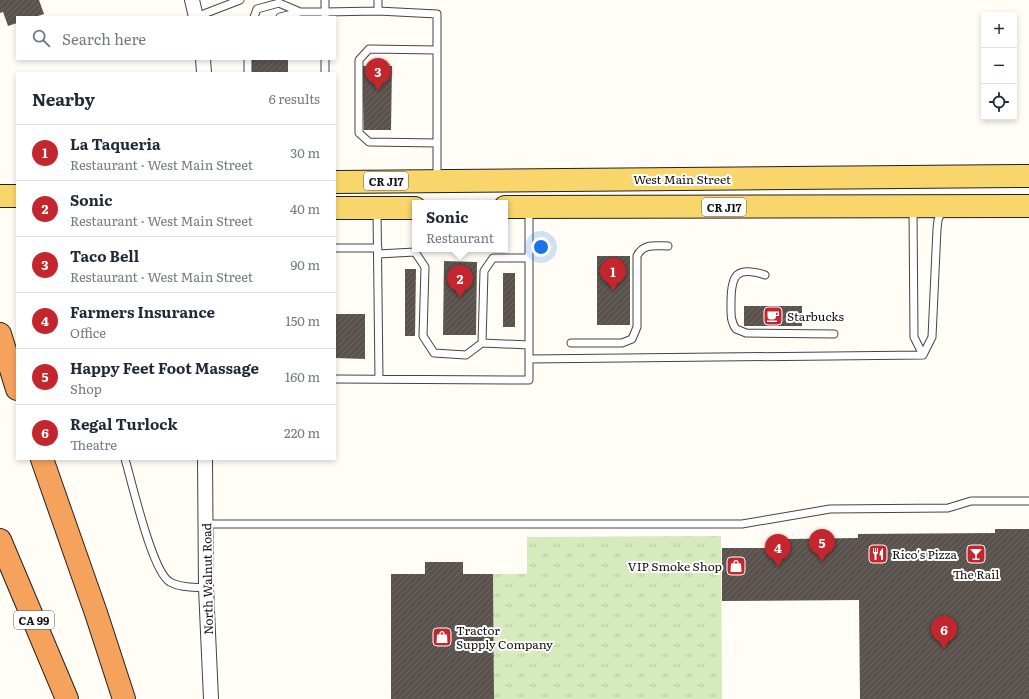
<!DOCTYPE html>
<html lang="en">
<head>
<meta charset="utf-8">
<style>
	:root { --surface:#fff; --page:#f2f2f3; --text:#1f2937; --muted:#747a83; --line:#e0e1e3; --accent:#c4262e }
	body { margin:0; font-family:Literata,serif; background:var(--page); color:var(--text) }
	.controls { position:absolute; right:12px; top:12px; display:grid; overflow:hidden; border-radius:0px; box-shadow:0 2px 6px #0003 }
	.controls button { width:36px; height:36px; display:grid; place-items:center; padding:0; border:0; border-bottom:1px solid var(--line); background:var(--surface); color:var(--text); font:20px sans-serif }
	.you { position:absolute; left:541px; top:247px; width:14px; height:14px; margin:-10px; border:3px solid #fff; border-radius:50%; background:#1a73e8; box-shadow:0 0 0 6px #1a73e833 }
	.badge { display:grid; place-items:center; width:26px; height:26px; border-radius:50%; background:var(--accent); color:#fff; font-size:13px; font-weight:700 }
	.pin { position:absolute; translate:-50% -33px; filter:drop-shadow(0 1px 2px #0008) }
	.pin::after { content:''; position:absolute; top:21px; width:14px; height:12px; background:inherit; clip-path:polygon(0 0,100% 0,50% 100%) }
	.popup { position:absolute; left:412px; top:200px; width:96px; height:52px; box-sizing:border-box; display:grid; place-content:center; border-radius:0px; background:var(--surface); filter:drop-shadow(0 1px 3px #0005); font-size:13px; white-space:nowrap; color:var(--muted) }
	.popup b { font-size:15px; color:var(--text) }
	.popup::after { content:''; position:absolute; left:50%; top:100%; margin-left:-8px; border:8px solid transparent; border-top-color:var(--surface) }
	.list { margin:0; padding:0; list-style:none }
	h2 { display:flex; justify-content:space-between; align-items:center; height:52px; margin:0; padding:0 16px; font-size:17px }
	h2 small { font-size:13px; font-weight:400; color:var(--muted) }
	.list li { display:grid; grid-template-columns:26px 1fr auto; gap:12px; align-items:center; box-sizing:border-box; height:56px; padding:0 16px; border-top:1px solid var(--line) }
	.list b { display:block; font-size:15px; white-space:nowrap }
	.list p { margin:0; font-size:13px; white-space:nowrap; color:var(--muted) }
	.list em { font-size:13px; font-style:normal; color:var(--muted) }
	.icon { flex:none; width:22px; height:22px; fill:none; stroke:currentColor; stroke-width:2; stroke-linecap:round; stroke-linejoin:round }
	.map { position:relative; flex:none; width:1029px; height:699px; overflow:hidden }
	.search { position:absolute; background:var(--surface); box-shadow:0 2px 6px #0003; left:16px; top:16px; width:320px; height:44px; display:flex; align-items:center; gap:10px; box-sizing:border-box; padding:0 14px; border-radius:0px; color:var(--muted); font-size:15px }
	.panel { position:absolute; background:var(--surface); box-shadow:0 2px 6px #0003; left:16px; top:72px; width:320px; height:388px; border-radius:0px }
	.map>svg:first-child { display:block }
	.grass { fill:url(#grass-tufts) }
	.building { fill:url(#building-hatch) }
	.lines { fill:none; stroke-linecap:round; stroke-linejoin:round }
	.service-casing { stroke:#444; stroke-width:9 }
	.minor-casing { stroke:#444; stroke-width:16 }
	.primary-casing { stroke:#222; stroke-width:24 }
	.motorway-casing { stroke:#222; stroke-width:24 }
	.service { stroke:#fff; stroke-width:7 }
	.minor { stroke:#fff; stroke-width:14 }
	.primary { stroke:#f9d66b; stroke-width:22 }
	.motorway { stroke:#f5a25d; stroke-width:22 }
	.labels { text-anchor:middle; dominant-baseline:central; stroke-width:4; stroke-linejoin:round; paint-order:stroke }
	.shield { fill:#fff; stroke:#585858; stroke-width:1 }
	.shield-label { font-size:11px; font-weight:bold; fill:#111 }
	.street-label { font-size:12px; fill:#111; stroke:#fff }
	.poi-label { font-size:12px; fill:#111; stroke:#fff; text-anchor:start }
</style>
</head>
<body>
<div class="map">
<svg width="1029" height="699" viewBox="0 0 1029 699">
	<defs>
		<pattern id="grass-tufts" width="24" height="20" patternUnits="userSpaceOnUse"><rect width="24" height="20" fill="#d5ebbd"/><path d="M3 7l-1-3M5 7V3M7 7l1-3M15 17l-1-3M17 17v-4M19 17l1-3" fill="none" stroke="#b6c8a1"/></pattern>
		<pattern id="building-hatch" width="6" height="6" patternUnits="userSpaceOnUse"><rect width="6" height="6" fill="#5a524d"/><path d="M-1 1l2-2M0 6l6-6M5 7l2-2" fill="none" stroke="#6d6662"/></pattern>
	</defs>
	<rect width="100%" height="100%" fill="#fffdf5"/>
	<path class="grass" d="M721,536L722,699H494L493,574H527V537Z"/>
	<path class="building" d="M0,0H39L44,14L35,17H17V23L8,26L3,12L0,13Z
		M252,59H288V73H252Z
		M362,66H392L391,130H364Z
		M597,256H630V325H597Z
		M444,261L477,262L476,335H443Z
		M405,269H416L415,336H405Z
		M503,273H515V327H503Z
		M744,306H802V326H744Z
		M335,314H365V359L335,358Z
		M995,529H1029V699H860L859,600L722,601V548H789L788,539L858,538V534L995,533Z
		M425,562H463V574H493L494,699H391V574H425Z"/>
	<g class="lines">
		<defs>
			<path id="service" d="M378,11V0
				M196,17L240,0
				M254,17L257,9L279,3L300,12
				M280,17L300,12H325V0
				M325,17V12L378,11L437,14V178
				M437,50L369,49L359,60V133L369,142L437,143
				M248,59V73
				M325,73V59
				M913,209L914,337L923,355
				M377,210L379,379
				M335,248H378
				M378,254L415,252L425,267L423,336L434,353L466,355L482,343L484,271L493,258H529
				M765,275C737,266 731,274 731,302C731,312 730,321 736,329L746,333L834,334
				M482,343L529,345
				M571,343H622L632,339L637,327V256C643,243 656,246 668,246
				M923,355L932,337L937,229L938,220L942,210
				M529,359L923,355
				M335,379L529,380V208
				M125,459C132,482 152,572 170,582C180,588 195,587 206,588
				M205,524H742L830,509L948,508L971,501H1029"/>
			<path id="minor" d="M192,0L196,17
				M203,59L204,73
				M205,459L206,588L211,699"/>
			<path id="primary" d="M335,182L1029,176
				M0,196H17
				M505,207L1029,206
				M335,208H415"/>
			<path id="motorway" d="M0,334L17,389
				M42,459L96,613L124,699
				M0,540L67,699"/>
		</defs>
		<use href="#service" class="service-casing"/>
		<use href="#minor" class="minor-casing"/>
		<use href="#primary" class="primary-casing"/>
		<use href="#motorway" class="motorway-casing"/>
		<use href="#service" class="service"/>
		<use href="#minor" class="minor"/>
		<use href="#primary" class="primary"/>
		<use href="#motorway" class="motorway"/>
	</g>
	<defs>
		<symbol id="cafe-square" viewBox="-11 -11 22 22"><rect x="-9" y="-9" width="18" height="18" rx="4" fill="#c4262e" stroke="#fff"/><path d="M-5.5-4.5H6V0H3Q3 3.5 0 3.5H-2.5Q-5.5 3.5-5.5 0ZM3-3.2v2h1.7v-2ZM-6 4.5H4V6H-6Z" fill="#fff"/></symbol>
		<symbol id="restaurant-square" viewBox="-11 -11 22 22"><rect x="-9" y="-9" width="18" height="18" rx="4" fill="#c4262e" stroke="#fff"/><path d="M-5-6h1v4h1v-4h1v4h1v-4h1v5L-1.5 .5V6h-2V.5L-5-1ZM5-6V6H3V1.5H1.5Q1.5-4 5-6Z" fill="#fff"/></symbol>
		<symbol id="bar-square" viewBox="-11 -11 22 22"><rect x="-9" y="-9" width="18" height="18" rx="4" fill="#c4262e" stroke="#fff"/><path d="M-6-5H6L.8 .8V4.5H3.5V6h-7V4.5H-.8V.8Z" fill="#fff"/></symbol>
		<symbol id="shop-square" viewBox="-11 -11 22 22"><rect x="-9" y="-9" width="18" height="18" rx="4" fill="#c4262e" stroke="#fff"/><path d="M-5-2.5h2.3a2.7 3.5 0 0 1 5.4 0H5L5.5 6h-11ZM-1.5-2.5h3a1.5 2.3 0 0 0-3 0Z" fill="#fff"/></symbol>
	</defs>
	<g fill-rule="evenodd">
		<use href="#cafe-square" x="762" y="305" width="22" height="22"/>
		<use href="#restaurant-square" x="867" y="543" width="22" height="22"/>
		<use href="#bar-square" x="965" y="543" width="22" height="22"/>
		<use href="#shop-square" x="725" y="555" width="22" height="22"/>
		<use href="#shop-square" x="431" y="626" width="22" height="22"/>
	</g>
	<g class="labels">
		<g class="shield">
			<rect x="364" y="172" width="44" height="18" rx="3"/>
			<rect x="702" y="198" width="44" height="18" rx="3"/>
			<rect x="14" y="611" width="40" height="18" rx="3"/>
		</g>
		<g class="shield-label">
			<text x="386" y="181">CR J17</text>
			<text x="724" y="207">CR J17</text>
			<text x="34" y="620">CA 99</text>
		</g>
		<g class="street-label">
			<text x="682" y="179">West Main Street</text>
			<text transform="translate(207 579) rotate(-91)">North Walnut Road</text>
		</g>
		<g class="poi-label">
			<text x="787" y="316">Starbucks</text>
			<text x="892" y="554">Rico's Pizza</text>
			<text x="722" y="566" text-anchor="end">VIP Smoke Shop</text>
			<text x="976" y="574" text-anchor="middle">The Rail</text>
			<text x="456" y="630">Tractor<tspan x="456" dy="14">Supply Company</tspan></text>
		</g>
	</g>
</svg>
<div class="controls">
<button>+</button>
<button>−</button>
<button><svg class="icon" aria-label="locate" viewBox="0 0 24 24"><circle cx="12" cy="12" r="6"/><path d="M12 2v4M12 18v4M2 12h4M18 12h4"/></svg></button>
</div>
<div class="you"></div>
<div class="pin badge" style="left:613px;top:291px">1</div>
<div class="pin badge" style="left:460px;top:298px">2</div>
<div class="popup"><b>Sonic</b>Restaurant</div>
<div class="pin badge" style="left:378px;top:91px">3</div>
<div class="pin badge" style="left:778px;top:567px">4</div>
<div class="pin badge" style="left:822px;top:562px">5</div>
<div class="pin badge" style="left:944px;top:649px">6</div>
<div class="search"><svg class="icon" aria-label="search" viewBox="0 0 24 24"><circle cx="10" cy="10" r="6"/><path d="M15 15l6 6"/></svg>Search here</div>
<section class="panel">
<h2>Nearby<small>6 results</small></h2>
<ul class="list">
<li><span class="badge">1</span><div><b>La Taqueria</b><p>Restaurant · West Main Street</p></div><em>30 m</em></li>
<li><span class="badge">2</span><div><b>Sonic</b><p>Restaurant · West Main Street</p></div><em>40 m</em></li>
<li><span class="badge">3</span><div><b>Taco Bell</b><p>Restaurant · West Main Street</p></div><em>90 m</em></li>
<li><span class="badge">4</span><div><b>Farmers Insurance</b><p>Office</p></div><em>150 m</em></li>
<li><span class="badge">5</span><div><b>Happy Feet Foot Massage</b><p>Shop</p></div><em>160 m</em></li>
<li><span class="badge">6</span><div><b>Regal Turlock</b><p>Theatre</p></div><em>220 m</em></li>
</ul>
</section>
</div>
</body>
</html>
